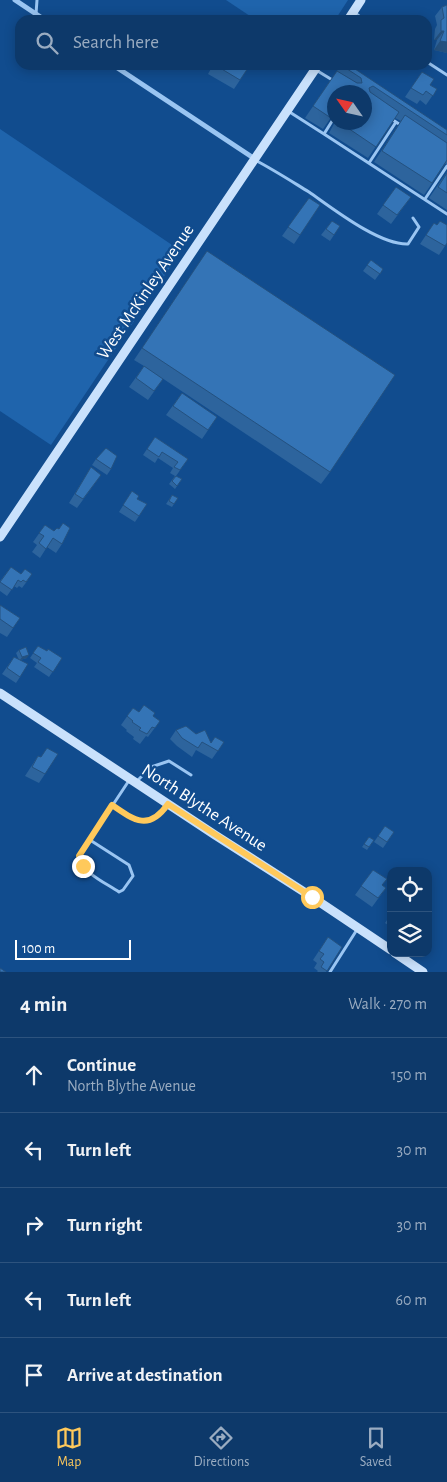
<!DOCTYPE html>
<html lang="en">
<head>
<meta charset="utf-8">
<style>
	:root { --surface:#0d396a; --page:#1b4472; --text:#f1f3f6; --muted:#9aacc1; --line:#2d537e; --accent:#ffc95b }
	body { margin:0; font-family:"Alegreya Sans",sans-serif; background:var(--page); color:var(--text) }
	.controls { position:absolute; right:15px; bottom:15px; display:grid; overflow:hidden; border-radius:10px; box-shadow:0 2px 12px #0003 }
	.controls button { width:45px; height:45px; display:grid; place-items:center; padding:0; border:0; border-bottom:1px solid var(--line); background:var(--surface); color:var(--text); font:25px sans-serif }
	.compass { position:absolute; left:327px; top:85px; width:45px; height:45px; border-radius:50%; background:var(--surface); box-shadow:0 2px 12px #0003; rotate:304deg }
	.scale { position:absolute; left:15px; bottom:12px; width:116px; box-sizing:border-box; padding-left:5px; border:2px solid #fff; border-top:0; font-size:14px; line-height:18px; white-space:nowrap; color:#fff; -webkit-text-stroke:4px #114c8e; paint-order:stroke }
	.stop { position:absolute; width:15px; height:15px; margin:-11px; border:4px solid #ffc95b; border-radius:50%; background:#fff }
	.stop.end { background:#ffc95b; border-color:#fff; box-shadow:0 1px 5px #0008 }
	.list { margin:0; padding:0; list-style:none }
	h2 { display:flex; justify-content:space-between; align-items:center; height:65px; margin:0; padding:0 20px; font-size:21px }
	h2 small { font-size:16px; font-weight:400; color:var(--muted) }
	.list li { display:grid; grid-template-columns:32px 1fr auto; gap:15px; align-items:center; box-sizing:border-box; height:75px; padding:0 20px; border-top:1px solid var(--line) }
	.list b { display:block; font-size:19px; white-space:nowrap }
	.list p { margin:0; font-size:16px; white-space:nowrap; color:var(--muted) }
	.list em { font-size:16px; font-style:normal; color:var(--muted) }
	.icon { flex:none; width:28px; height:28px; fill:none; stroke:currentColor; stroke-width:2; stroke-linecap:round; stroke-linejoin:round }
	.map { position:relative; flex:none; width:447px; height:972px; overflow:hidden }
	.search { position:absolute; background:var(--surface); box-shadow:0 2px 12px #0003; left:15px; right:15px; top:15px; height:55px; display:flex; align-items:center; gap:12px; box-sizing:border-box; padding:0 18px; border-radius:15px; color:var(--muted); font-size:19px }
	.sheet { height:440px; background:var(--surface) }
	nav { display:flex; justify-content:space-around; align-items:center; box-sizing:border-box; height:70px; border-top:1px solid var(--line); background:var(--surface); font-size:14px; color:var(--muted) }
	nav a { display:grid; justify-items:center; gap:2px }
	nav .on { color:var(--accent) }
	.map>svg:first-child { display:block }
	.green { fill:#1f64ac }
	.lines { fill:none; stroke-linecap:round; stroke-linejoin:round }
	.lane { stroke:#9ac5f2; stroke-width:3 }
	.street { stroke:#9ac5f2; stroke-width:5 }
	.secondary { stroke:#c9e1fc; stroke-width:9 }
	.wall { fill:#2d649d }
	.shaded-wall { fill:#24517f }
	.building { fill:#3474b6; stroke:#24517f }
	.route { stroke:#ffc95b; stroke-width:6 }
	.labels { text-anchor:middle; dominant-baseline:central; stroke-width:5; stroke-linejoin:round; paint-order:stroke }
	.street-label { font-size:18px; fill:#fff; stroke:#114c8e }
</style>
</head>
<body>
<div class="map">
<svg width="447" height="972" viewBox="0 0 447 972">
	<rect width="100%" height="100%" fill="#114c8e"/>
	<path class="green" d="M226,0H348L335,20H256Z
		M0,129L181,251L51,445L0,411Z"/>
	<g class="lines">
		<path class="lane" d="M354,12L364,20
			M36,14L37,0
			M427,62L447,75
			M316,70L334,81
			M288,111L324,134L334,118
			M390,118L402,126
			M324,134L447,214
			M255,160C274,170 291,181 309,192C332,208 379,245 408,244L419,227L413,218
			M369,163L396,122
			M425,199L447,166
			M136,782L151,767L169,761L191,775
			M112,805C135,820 149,831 168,804
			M90,840L129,865L133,876L123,890L119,892C106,883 82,873 79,856L130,779
			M330,972L358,928"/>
		<path class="street" d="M15,0L45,20
			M113,65L255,159"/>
		<path class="secondary" d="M348,20L361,0
			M0,537L318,65
			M0,693L215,835L312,897L391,950
			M395,953L423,972"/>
	</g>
	<path class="wall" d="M447,5V53L434,50L437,40H434L435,29L437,25L435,16L442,7Z
		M213,65H250L234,89L208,74Z
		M341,65L447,130V164H445L424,195L374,162L401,121L395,118L368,158L329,133L335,122H364L334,92L332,116L323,129L305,118Z
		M422,72L430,85L437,89L426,105L420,100L417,104L405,97Z
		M447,172V210L429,198Z
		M396,187L411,197L391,224L377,214Z
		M309,198L320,205L294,244L282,236Z
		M332,221L340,226L330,241L321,235Z
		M434,223L447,243L439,255L420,244Z
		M371,260L383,269L375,280L363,271Z
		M199,263L330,472L321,484L162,378L163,379L148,400L129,387L144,366L134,360Z
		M182,393L217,417L202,439L166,415Z
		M155,437L188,459L176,476L182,479L175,489L169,484L175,476L170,473L173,468L158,458L155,463L143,455Z
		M96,459L111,469L107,475L92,465Z
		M91,467L101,475L77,508L69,503Z
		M132,491L137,499L147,504L135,522L119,512Z
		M172,495L178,498L172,507L166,504Z
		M45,525L62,544L56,553L47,547L40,558L32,552L37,545L33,542Z
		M11,567L28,580L22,588L19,586L17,588L14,586L7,596L0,591V581Z
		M0,605L20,618L7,637L0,633Z
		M38,646L47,651L62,658L49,677L34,667L37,663L30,658Z
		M19,650L27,658L20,660V677L16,683L2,674L14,657L19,660L16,653Z
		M133,708L139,712L153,716L160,721L148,737L146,736L140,744L133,739L134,737L126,731L127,730L121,725Z
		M176,730L196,734L211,743L224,742L212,759L196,750L192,757L177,746L170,739Z
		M38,756L45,774L39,783L25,776Z
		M385,826L394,832L383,848L374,842Z
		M369,837L374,840L367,850L362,847Z
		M373,870L382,885L386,888L372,907L355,895Z
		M391,914V927L385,923Z
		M328,937L342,947L326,972H317L318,971L314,968L317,963L313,960Z"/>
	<path class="shaded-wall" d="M441,31H444L437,40H434Z
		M440,41L447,42V53L434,50Z
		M29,655L27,658L20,660L22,657Z"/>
	<path class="building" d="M447,5V42L440,41L444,31H441V20L444,18L442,7Z
		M215,65H250L240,80Z
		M341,65H349L447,130V135L373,86L369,88L370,92L399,112L376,147L339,122H364V92H334V112L331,118L313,106L337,71L357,83H362L361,78Z
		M422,72L434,79L430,85L437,89L433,96L426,91L423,95L411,88Z
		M405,115L447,143V160L432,183L382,151Z
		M447,173V193L438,187Z
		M396,187L411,197L397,215L383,205Z
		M309,198L320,205L300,235L288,227Z
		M332,221L340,226L334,235L326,229Z
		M440,221L447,225V243L445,246L426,235L434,223L437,225Z
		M207,251L395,375L330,472L142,348Z
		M371,260L383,269L380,274L367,265Z
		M144,366L163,379L154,391L136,378Z
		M182,393L217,417L208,430L173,406Z
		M155,437L188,459L180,470L174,467L178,462L162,452L159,457L147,449Z
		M106,448L117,456L111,469L96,459Z
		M91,467L101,475L83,499L75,494Z
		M176,476L182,479L177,486L172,481Z
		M132,491L139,496L137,499L147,504L139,516L123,505Z
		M172,495L178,498L174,504L169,501Z
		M63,523L70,528L62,544L53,538L46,549L39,543L44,536L39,533L45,525L54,531L57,528L59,529Z
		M11,567L21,574L25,569L32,574L26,582L23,580L21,582L18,580L12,590L0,582Z
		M0,605L20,618L13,628L0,619Z
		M38,646L47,651L48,649L62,658L53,672L38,662L41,658L33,653Z
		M26,647L29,655L22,657L19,650Z
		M14,657L28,664L20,677L7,668Z
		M144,705L155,713L153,716L160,721L155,728L152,727L147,734L139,730L141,728L132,722L133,721L127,716L133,708L139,712Z
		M186,726L196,734L205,730L211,743L215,737L224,742L218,751L202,742L198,748L182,738L176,730Z
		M47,748L58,754L45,774L32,767L38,756L41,757Z
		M385,826L394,832L387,842L378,836Z
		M369,837L374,840L369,847L364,844Z
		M373,870L387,879L382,885L386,888L378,898L361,886Z
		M328,937L342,947L327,971L321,967L324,962L320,959L324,954L319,951Z
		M0,968L6,972H0Z"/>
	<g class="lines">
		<path class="route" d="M83,866L79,856L112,805C135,821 149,831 168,804L312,897"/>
	</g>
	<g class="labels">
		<g class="street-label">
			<text transform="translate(146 292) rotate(-56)">West McKinley Avenue</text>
			<text transform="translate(204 808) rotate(33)">North Blythe Avenue</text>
		</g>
	</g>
</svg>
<div class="controls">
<button><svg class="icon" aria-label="locate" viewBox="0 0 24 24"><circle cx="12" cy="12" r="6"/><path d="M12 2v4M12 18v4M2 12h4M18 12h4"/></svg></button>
<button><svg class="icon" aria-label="layers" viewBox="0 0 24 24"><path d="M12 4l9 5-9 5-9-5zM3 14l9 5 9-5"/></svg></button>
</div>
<svg class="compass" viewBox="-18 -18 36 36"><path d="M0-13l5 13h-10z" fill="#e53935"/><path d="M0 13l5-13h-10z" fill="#9aacc1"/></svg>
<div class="scale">100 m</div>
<div class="stop" style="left:312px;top:897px"></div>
<div class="stop end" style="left:83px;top:866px"></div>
<div class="search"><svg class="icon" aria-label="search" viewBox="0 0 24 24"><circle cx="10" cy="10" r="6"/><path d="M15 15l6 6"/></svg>Search here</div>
</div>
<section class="sheet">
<h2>4 min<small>Walk · 270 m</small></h2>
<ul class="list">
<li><svg class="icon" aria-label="ahead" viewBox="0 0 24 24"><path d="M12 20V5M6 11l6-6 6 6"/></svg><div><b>Continue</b><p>North Blythe Avenue</p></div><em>150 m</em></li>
<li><svg class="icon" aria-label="left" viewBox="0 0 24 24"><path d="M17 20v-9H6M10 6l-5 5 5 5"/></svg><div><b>Turn left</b></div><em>30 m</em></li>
<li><svg class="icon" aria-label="right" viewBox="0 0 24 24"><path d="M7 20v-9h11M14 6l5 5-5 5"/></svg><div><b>Turn right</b></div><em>30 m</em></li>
<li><svg class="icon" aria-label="left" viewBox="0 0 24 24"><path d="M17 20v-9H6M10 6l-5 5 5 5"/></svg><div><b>Turn left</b></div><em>60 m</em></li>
<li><svg class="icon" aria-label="arrive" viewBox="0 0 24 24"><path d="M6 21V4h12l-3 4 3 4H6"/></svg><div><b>Arrive at destination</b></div></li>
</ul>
</section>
<nav>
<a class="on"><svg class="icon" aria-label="map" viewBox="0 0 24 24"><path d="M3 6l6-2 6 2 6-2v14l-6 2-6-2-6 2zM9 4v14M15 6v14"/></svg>Map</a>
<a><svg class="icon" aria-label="directions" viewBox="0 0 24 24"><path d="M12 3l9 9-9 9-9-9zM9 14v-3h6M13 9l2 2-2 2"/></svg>Directions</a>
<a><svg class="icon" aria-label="saved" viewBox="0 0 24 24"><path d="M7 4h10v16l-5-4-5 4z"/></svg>Saved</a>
</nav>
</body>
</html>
